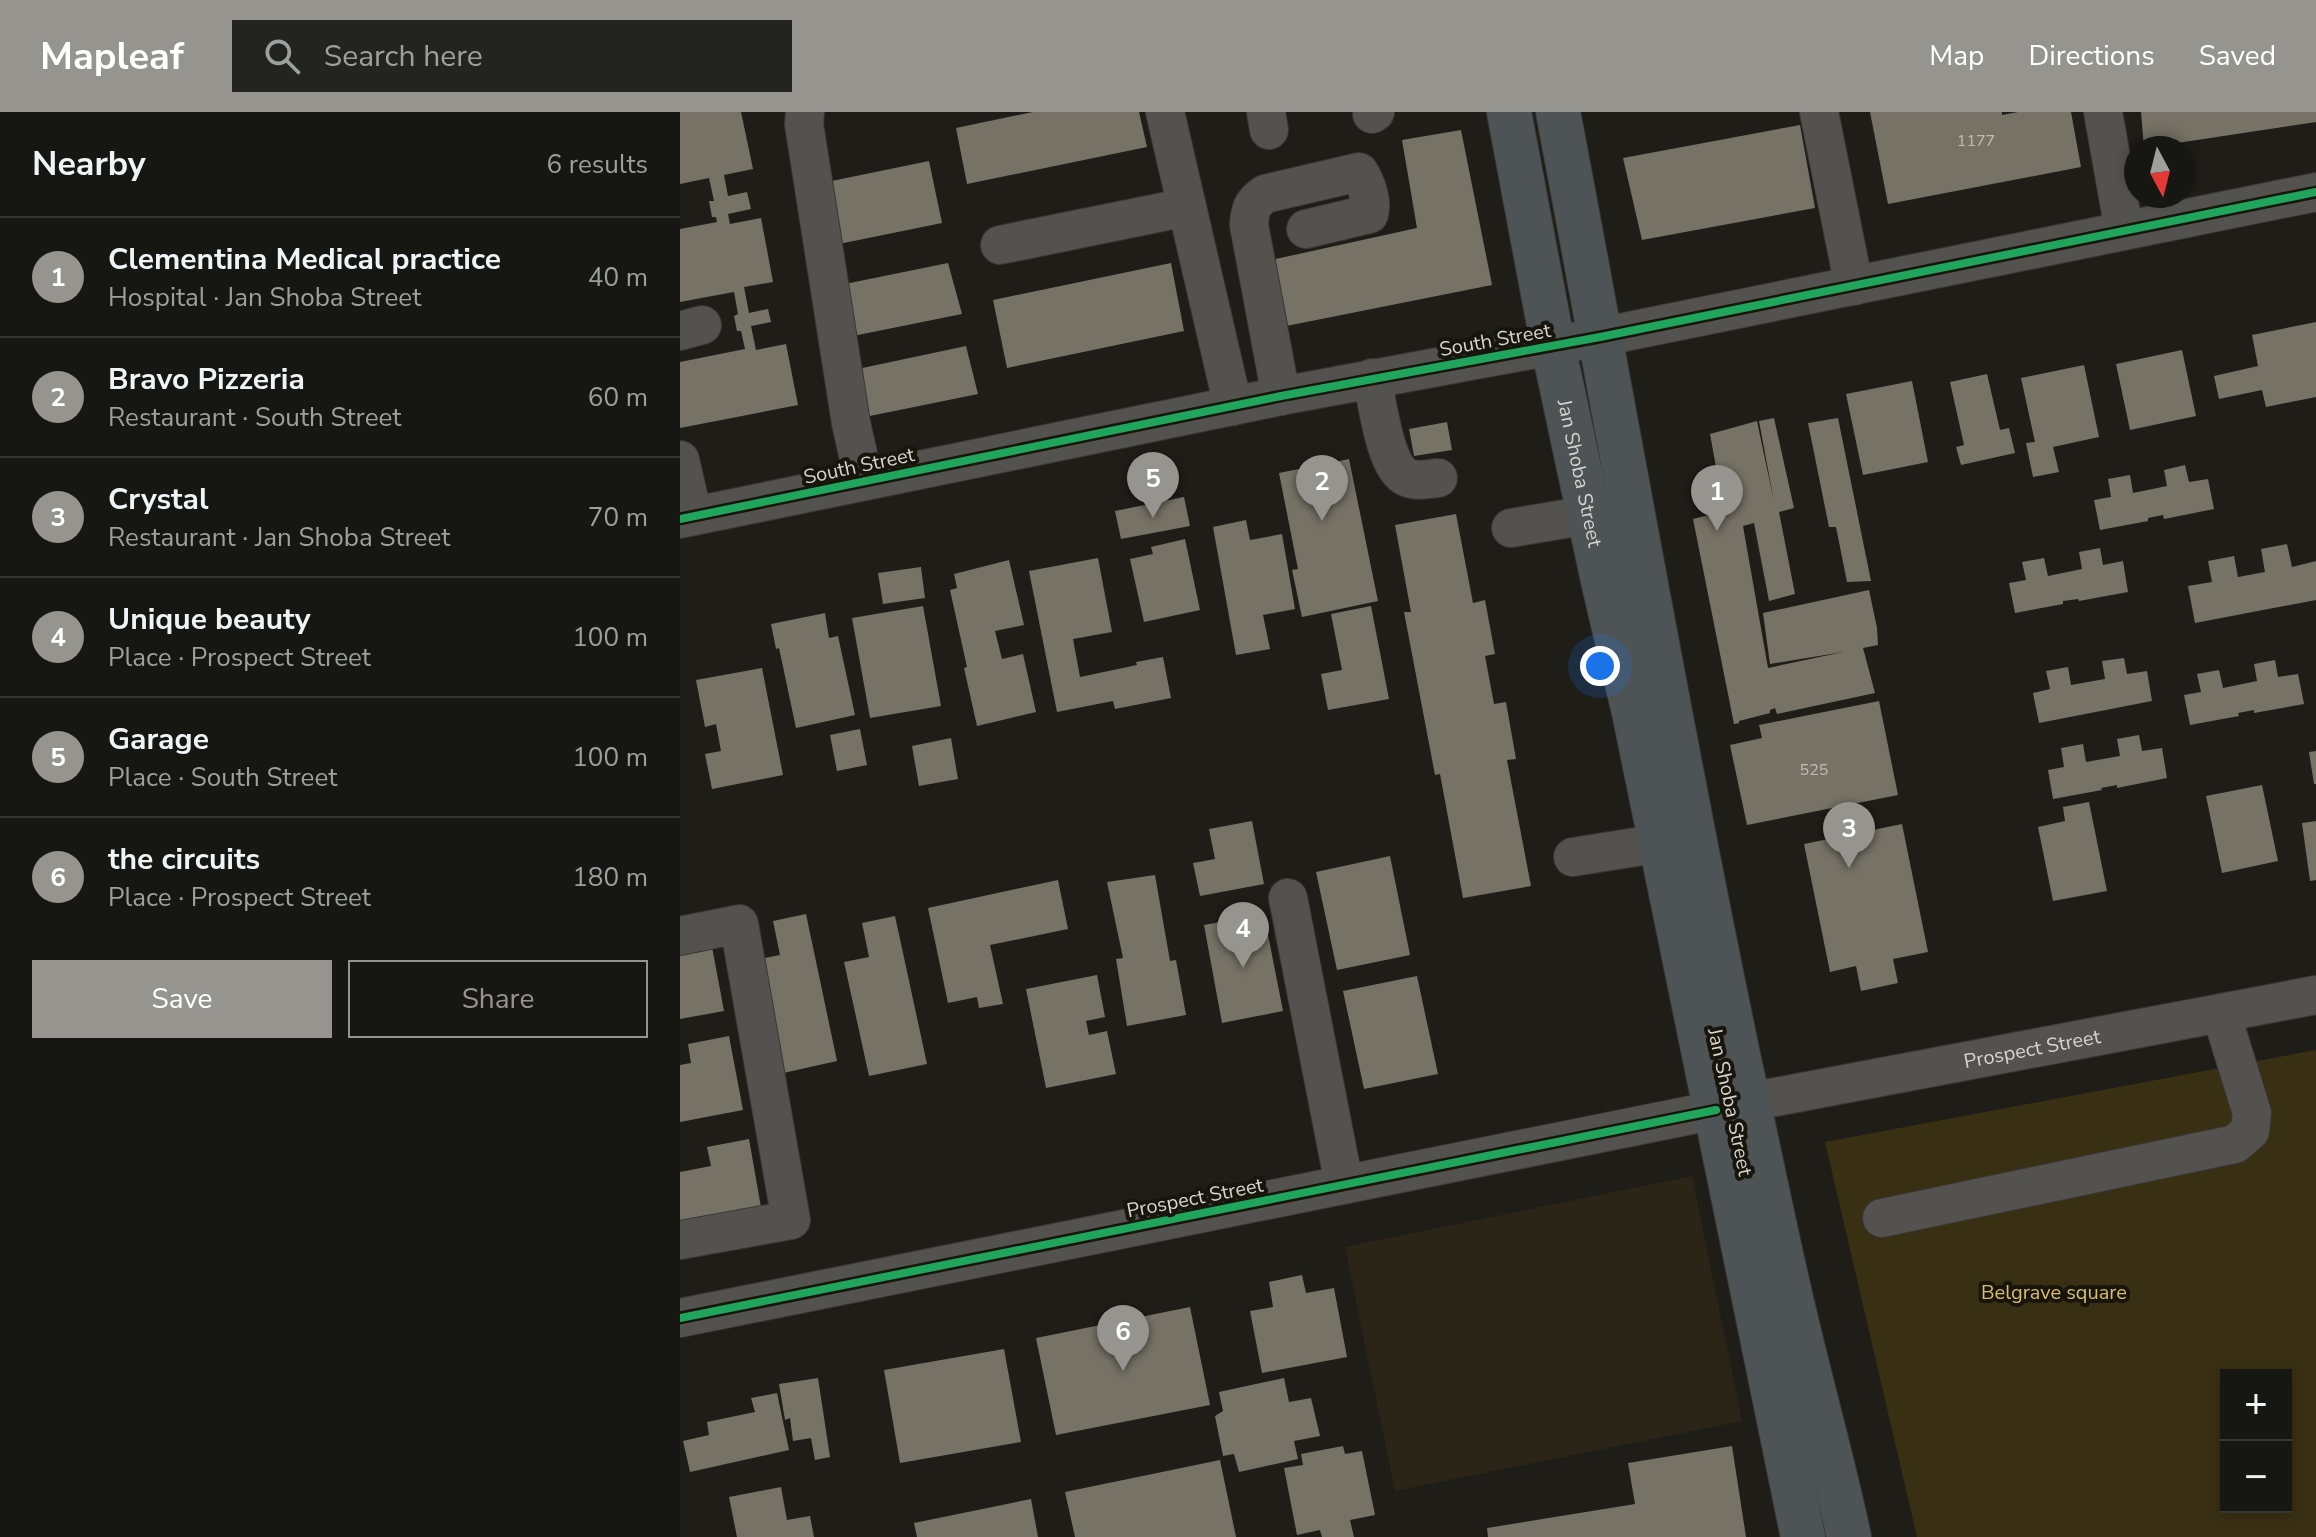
<!DOCTYPE html>
<html lang="en">
<head>
<meta charset="utf-8">
<style>
	:root { --surface:#161612; --page:#232320; --text:#f1f3f6; --muted:#9e9f9f; --line:#353532; --accent:#96948e }
	body { margin:0; font-family:"Nunito Sans",sans-serif; background:var(--page); color:var(--text) }
	.controls { position:absolute; right:24px; bottom:24px; display:grid; overflow:hidden; border-radius:0px; box-shadow:0 4px 12px #0003 }
	.controls button { width:72px; height:72px; display:grid; place-items:center; padding:0; border:0; border-bottom:2px solid var(--line); background:var(--surface); color:var(--text); font:40px sans-serif }
	.compass { position:absolute; left:1444px; top:24px; width:72px; height:72px; border-radius:50%; background:var(--surface); box-shadow:0 4px 12px #0003; rotate:173deg }
	.you { position:absolute; left:920px; top:554px; width:28px; height:28px; margin:-20px; border:6px solid #fff; border-radius:50%; background:#1a73e8; box-shadow:0 0 0 12px #1a73e833 }
	.badge { display:grid; place-items:center; width:52px; height:52px; border-radius:50%; background:var(--accent); color:#fff; font-size:26px; font-weight:700 }
	.pin { position:absolute; translate:-50% -66px; filter:drop-shadow(0 2px 4px #0008) }
	.pin::after { content:''; position:absolute; top:42px; width:28px; height:24px; background:inherit; clip-path:polygon(0 0,100% 0,50% 100%) }
	.list { margin:0; padding:0; list-style:none }
	h2 { display:flex; justify-content:space-between; align-items:center; height:104px; margin:0; padding:0 32px; font-size:34px }
	h2 small { font-size:26px; font-weight:400; color:var(--muted) }
	.list li { display:grid; grid-template-columns:52px 1fr auto; gap:24px; align-items:center; box-sizing:border-box; height:120px; padding:0 32px; border-top:2px solid var(--line) }
	.list b { display:block; font-size:30px; white-space:nowrap }
	.list p { margin:0; font-size:26px; white-space:nowrap; color:var(--muted) }
	.list em { font-size:26px; font-style:normal; color:var(--muted) }
	.actions { display:flex; gap:16px; padding:24px 32px }
	.actions a { flex:1; padding:18px 0; border:2px solid var(--accent); border-radius:0px; text-align:center; font-size:28px; color:var(--accent) }
	.actions .main { background:var(--accent); color:#fff }
	.icon { flex:none; width:44px; height:44px; fill:none; stroke:currentColor; stroke-width:2; stroke-linecap:round; stroke-linejoin:round }
	.map { position:relative; flex:none; width:1636px; height:1425px; overflow:hidden }
	header { display:flex; align-items:center; gap:48px; box-sizing:border-box; height:112px; padding:0 40px; background:var(--accent); color:#fff }
	header strong { font-size:38px }
	nav { display:flex; gap:44px; margin-inline-start:auto; font-size:28px }
	.search { width:560px; height:72px; background:var(--page); display:flex; align-items:center; gap:20px; box-sizing:border-box; padding:0 28px; border-radius:0px; color:var(--muted); font-size:30px }
	main { display:flex }
	aside { flex:1; background:var(--surface) }
	.map>svg:first-child { display:block }
	.built { fill:#2a2517 }
	.green { fill:#392f13; fill-rule:evenodd }
	.building { fill:#777266 }
	.lines { fill:none; stroke-linecap:round; stroke-linejoin:round }
	.minor-casing { stroke:#393834; stroke-width:40 }
	.major-casing { stroke:#393834; stroke-width:46 }
	.minor { stroke:#53524e; stroke-width:38 }
	.major { stroke:#4e5455; stroke-width:44 }
	.cycleway-casing { stroke:#18150c; stroke-width:13 }
	.cycleway { stroke:#20a55d; stroke-width:8 }
	.labels { text-anchor:middle; dominant-baseline:central; stroke-width:8; stroke-linejoin:round; paint-order:stroke }
	.number-label { font-size:16px; fill:#bebcb4 }
	.street-label { font-size:20px; fill:#d6d4ce; stroke:#18150c }
	.park-label { font-size:20px; fill:#d8bc70; stroke:#18150c }
</style>
</head>
<body>
<header>
<strong>Mapleaf</strong>
<div class="search"><svg class="icon" aria-label="search" viewBox="0 0 24 24"><circle cx="10" cy="10" r="6"/><path d="M15 15l6 6"/></svg>Search here</div>
<nav><a>Map</a><a>Directions</a><a>Saved</a></nav>
</header>
<main>
<aside>
<h2>Nearby<small>6 results</small></h2>
<ul class="list">
<li><span class="badge">1</span><div><b>Clementina Medical practice</b><p>Hospital · Jan Shoba Street</p></div><em>40 m</em></li>
<li><span class="badge">2</span><div><b>Bravo Pizzeria</b><p>Restaurant · South Street</p></div><em>60 m</em></li>
<li><span class="badge">3</span><div><b>Crystal</b><p>Restaurant · Jan Shoba Street</p></div><em>70 m</em></li>
<li><span class="badge">4</span><div><b>Unique beauty</b><p>Place · Prospect Street</p></div><em>100 m</em></li>
<li><span class="badge">5</span><div><b>Garage</b><p>Place · South Street</p></div><em>100 m</em></li>
<li><span class="badge">6</span><div><b>the circuits</b><p>Place · Prospect Street</p></div><em>180 m</em></li>
</ul>
<div class="actions"><a class="main">Save</a><a>Share</a></div>
</aside>
<div class="map">
<svg width="1636" height="1425" viewBox="0 0 1636 1425">
	<rect width="100%" height="100%" fill="#1e1d18"/>
	<path class="built" d="M1012,1064L1062,1309L715,1379L665,1135Z"/>
	<path class="green" d="M1636,938V1425H1237L1145,1030ZM1546,1263H1606V1395H1546Z"/>
	<path class="building" d="M0,0H61L73,57L44,63L48,84L67,80L71,97L48,102L50,112L81,106L93,170L64,175L69,201L88,197L91,210L71,214L76,238L106,232L118,293L0,316V250L65,237L61,219H57L54,204L58,202L54,180L0,190V117L37,110L36,105H32L29,89H34L29,66L0,72Z
		M353,0H459L467,35L287,72L276,16Z
		M1190,0H1322V3L1338,0H1391L1401,55L1208,92Z
		M1461,0H1636V10L1464,36Z
		M1120,13L1135,96L962,128L943,46Z
		M781,18L812,173L586,218L573,152L737,116L722,28Z
		M249,49L262,111L149,134L137,72Z
		M268,151L282,202L168,225L155,174Z
		M491,151L504,219L327,256L313,188Z
		M1636,210V285L1586,295L1582,278L1539,287L1534,264L1578,254L1572,223Z
		M286,234L298,282L185,305L173,258Z
		M1502,238L1516,304L1450,318L1436,252Z
		M1404,253L1419,325L1373,335L1379,360L1353,365L1346,331L1355,330L1341,266Z
		M1307,262L1320,318L1329,316L1335,341L1281,353L1276,335L1284,333L1270,270Z
		M1232,269L1248,350L1183,363L1166,282Z
		M1094,306L1114,396L1099,400L1115,482L1089,489L1074,411L1063,414L1088,556L1163,540L1090,552L1083,501L1189,478L1197,516L1198,533L1183,536L1195,581L1097,602L1095,596L1090,598V601L1059,609V611L1054,612L1013,407L1044,399L1030,322L1077,309L1094,390L1079,309Z
		M1158,306L1191,469L1167,470L1156,415H1149L1128,311Z
		M767,310L772,338L734,344L729,317Z
		M669,347L698,489L622,505L612,458L618,457L599,361Z
		M1505,353L1509,370L1528,367L1534,397L1484,407L1483,403L1468,406V409L1420,418L1414,388L1431,385L1428,367L1450,363L1453,381L1487,374L1484,358Z
		M504,385L510,414L441,427L435,399Z
		M776,402L793,491L805,488L815,542L805,544L814,592L826,590L836,647L827,648L851,774L783,786L760,662L755,663L724,500H731L715,413Z
		M566,408L570,428L602,422L615,497L583,503L590,537L556,543L533,415Z
		M505,427L520,498L464,510L450,447L473,442L471,435Z
		M1607,432L1612,455L1636,449V488L1515,511L1508,474L1532,470L1528,449L1554,444L1558,465L1585,460L1581,437Z
		M1420,436L1423,453L1443,449L1448,480L1399,489L1398,487L1383,489V492L1335,501L1329,471L1346,468L1342,450L1364,446L1368,464L1402,457L1399,440Z
		M418,446L432,520L393,527L400,565L457,553L456,550L483,545L491,586L435,597L433,589L377,600L349,459Z
		M329,448L344,513L315,519L322,547L343,542L356,600L297,614L284,556L287,555L270,478L277,476L274,462Z
		M241,455L245,486L203,492L198,461Z
		M243,494L261,594L190,606L172,506Z
		M691,494L709,587L648,598L641,562L662,558L651,502Z
		M145,501L149,526L158,524L175,603L116,616L99,536L96,537L91,512Z
		M1444,546L1447,562L1467,559L1472,589L1359,611L1353,581L1370,577L1366,559L1388,555L1391,573L1425,567L1422,549Z
		M1595,548L1598,565L1618,562L1624,592L1574,601V598L1558,601L1559,604L1510,613L1504,583L1521,580L1517,562L1539,558L1543,576L1577,569L1574,552Z
		M82,556L103,663L32,677L25,642L41,639L36,612L25,615L16,568Z
		M1199,589L1218,683L1067,713L1050,633L1082,626L1079,613Z
		M180,617L187,653L157,659L150,623Z
		M1459,623L1462,639L1482,636L1487,666L1437,676V673L1421,676L1422,678L1373,687L1368,658L1384,655L1381,636L1403,632L1406,650L1440,644L1437,627Z
		M271,626L278,667L239,674L232,634Z
		M1636,639V672H1634L1629,640Z
		M1582,673L1598,749L1542,761L1526,684Z
		M1409,690L1427,779L1373,789L1358,715L1385,709L1383,695Z
		M572,709L584,772L520,784L513,751L535,747L529,717Z
		M1636,709V768L1630,769L1622,711Z
		M1222,712L1248,840L1213,847L1218,871L1181,879L1176,854L1150,860L1124,732Z
		M710,744L730,843L657,858L636,760Z
		M475,763L490,849L496,848L506,903L447,914L436,847L443,846L427,770Z
		M378,768L388,817L310,833L323,892L299,896L297,885L268,891L248,796Z
		M126,802L157,949L99,962L75,848L100,843L93,809Z
		M584,802L603,899L542,911L524,813Z
		M215,804L247,952L189,964L164,850L189,845L182,811Z
		M30,824L44,899L0,907V830Z
		M417,863L425,905L406,909L409,923L427,919L436,962L366,976L346,877Z
		M737,864L758,962L684,977L663,879Z
		M49,924L63,998L0,1010V953L11,951L8,932Z
		M69,1027L82,1101L0,1117V1060L31,1054L27,1035Z
		M622,1163L626,1181L654,1176L667,1245L582,1261L570,1199L593,1195L589,1170Z
		M510,1195L530,1293L376,1323L356,1226Z
		M324,1237L341,1330L220,1351L204,1258Z
		M138,1266L150,1345L135,1348L131,1326L113,1329L110,1306L105,1308L99,1272Z
		M604,1266L609,1290L631,1286L640,1324L614,1329L618,1347L559,1360L554,1342L543,1344L535,1304L543,1299L539,1280Z
		M97,1281L109,1338L10,1360L3,1329L29,1323L27,1310L75,1300L71,1286Z
		M663,1334L665,1342L682,1339L695,1403L670,1408L674,1425H642L640,1418L617,1423L604,1356L623,1353L621,1342Z
		M1052,1334L1066,1425H808L807,1416L955,1392L948,1351Z
		M540,1348L556,1425H395L385,1380Z
		M101,1375L107,1408L130,1404L134,1425H57L49,1385Z
		M351,1387L358,1425H237L234,1411Z"/>
	<g class="lines">
		<defs>
			<g id="minor">
				<path d="M125,0L124,12L171,311L184,369"/>
				<path d="M485,0L553,294"/>
				<path d="M586,0L589,18"/>
				<path d="M1139,0L1174,174"/>
				<path d="M1423,0L1444,118"/>
				<path d="M692,2L695,0"/>
				<path d="M320,133L507,95"/>
				<path d="M0,219L22,213"/>
				<path d="M692,266C697,288 705,356 726,365C736,370 748,367 758,366"/>
				<path d="M601,284L569,113C570,97 572,91 585,82L679,60C686,71 693,90 689,102L626,117"/>
				<path d="M0,348L13,404"/>
				<path d="M0,407L601,284L920,225L1636,80"/>
				<path d="M831,416L909,403"/>
				<path d="M893,745L981,731"/>
				<path d="M608,786L664,1072"/>
				<path d="M0,824L59,812L111,1108L0,1128"/>
				<path id="s1" d="M1069,990L1636,883"/>
				<path d="M1202,1106L1555,1032L1570,1019L1572,1001L1541,901"/>
				<path d="M0,1206L1036,998"/>
			</g>
			<g id="major">
				<path id="s2" d="M829,0L873,234L924,473L954,600L1123,1425"/>
				<path d="M878,0C938,316 993,633 1059,948C1077,1029 1093,1110 1112,1191C1130,1269 1152,1346 1169,1425"/>
			</g>
		</defs>
		<use href="#minor" class="minor-casing"/>
		<use href="#major" class="major-casing"/>
		<use href="#minor" class="minor"/>
		<use href="#major" class="major"/>
		<defs>
			<path id="cycleway" d="M0,407L601,284L920,225L1636,80
				M0,1206L1036,998"/>
		</defs>
		<use href="#cycleway" class="cycleway-casing"/>
		<use href="#cycleway" class="cycleway"/>
	</g>
	<g class="labels">
		<g class="number-label">
			<text x="1296" y="29">1177</text>
			<text x="1134" y="658">525</text>
		</g>
		<g class="street-label">
			<text transform="translate(815 228) rotate(-10)">South Street</text>
			<text transform="translate(179 354) rotate(-12)">South Street</text>
			<text stroke="none"><textPath href="#s2" startOffset="368">Jan Shoba Street</textPath></text>
			<text stroke="none"><textPath href="#s1" startOffset="288">Prospect Street</textPath></text>
			<text transform="translate(1050 990) rotate(78)">Jan Shoba Street</text>
			<text transform="translate(515 1086) rotate(-11)">Prospect Street</text>
		</g>
		<g class="park-label">
			<text x="1374" y="1180">Belgrave square</text>
		</g>
	</g>
</svg>
<div class="controls">
<button>+</button>
<button>−</button>
</div>
<svg class="compass" viewBox="-18 -18 36 36"><path d="M0-13l5 13h-10z" fill="#e53935"/><path d="M0 13l5-13h-10z" fill="#9e9f9f"/></svg>
<div class="you"></div>
<div class="pin badge" style="left:1037px;top:419px">1</div>
<div class="pin badge" style="left:642px;top:409px">2</div>
<div class="pin badge" style="left:1169px;top:756px">3</div>
<div class="pin badge" style="left:563px;top:856px">4</div>
<div class="pin badge" style="left:473px;top:406px">5</div>
<div class="pin badge" style="left:443px;top:1259px">6</div>
</div>
</main>
</body>
</html>
